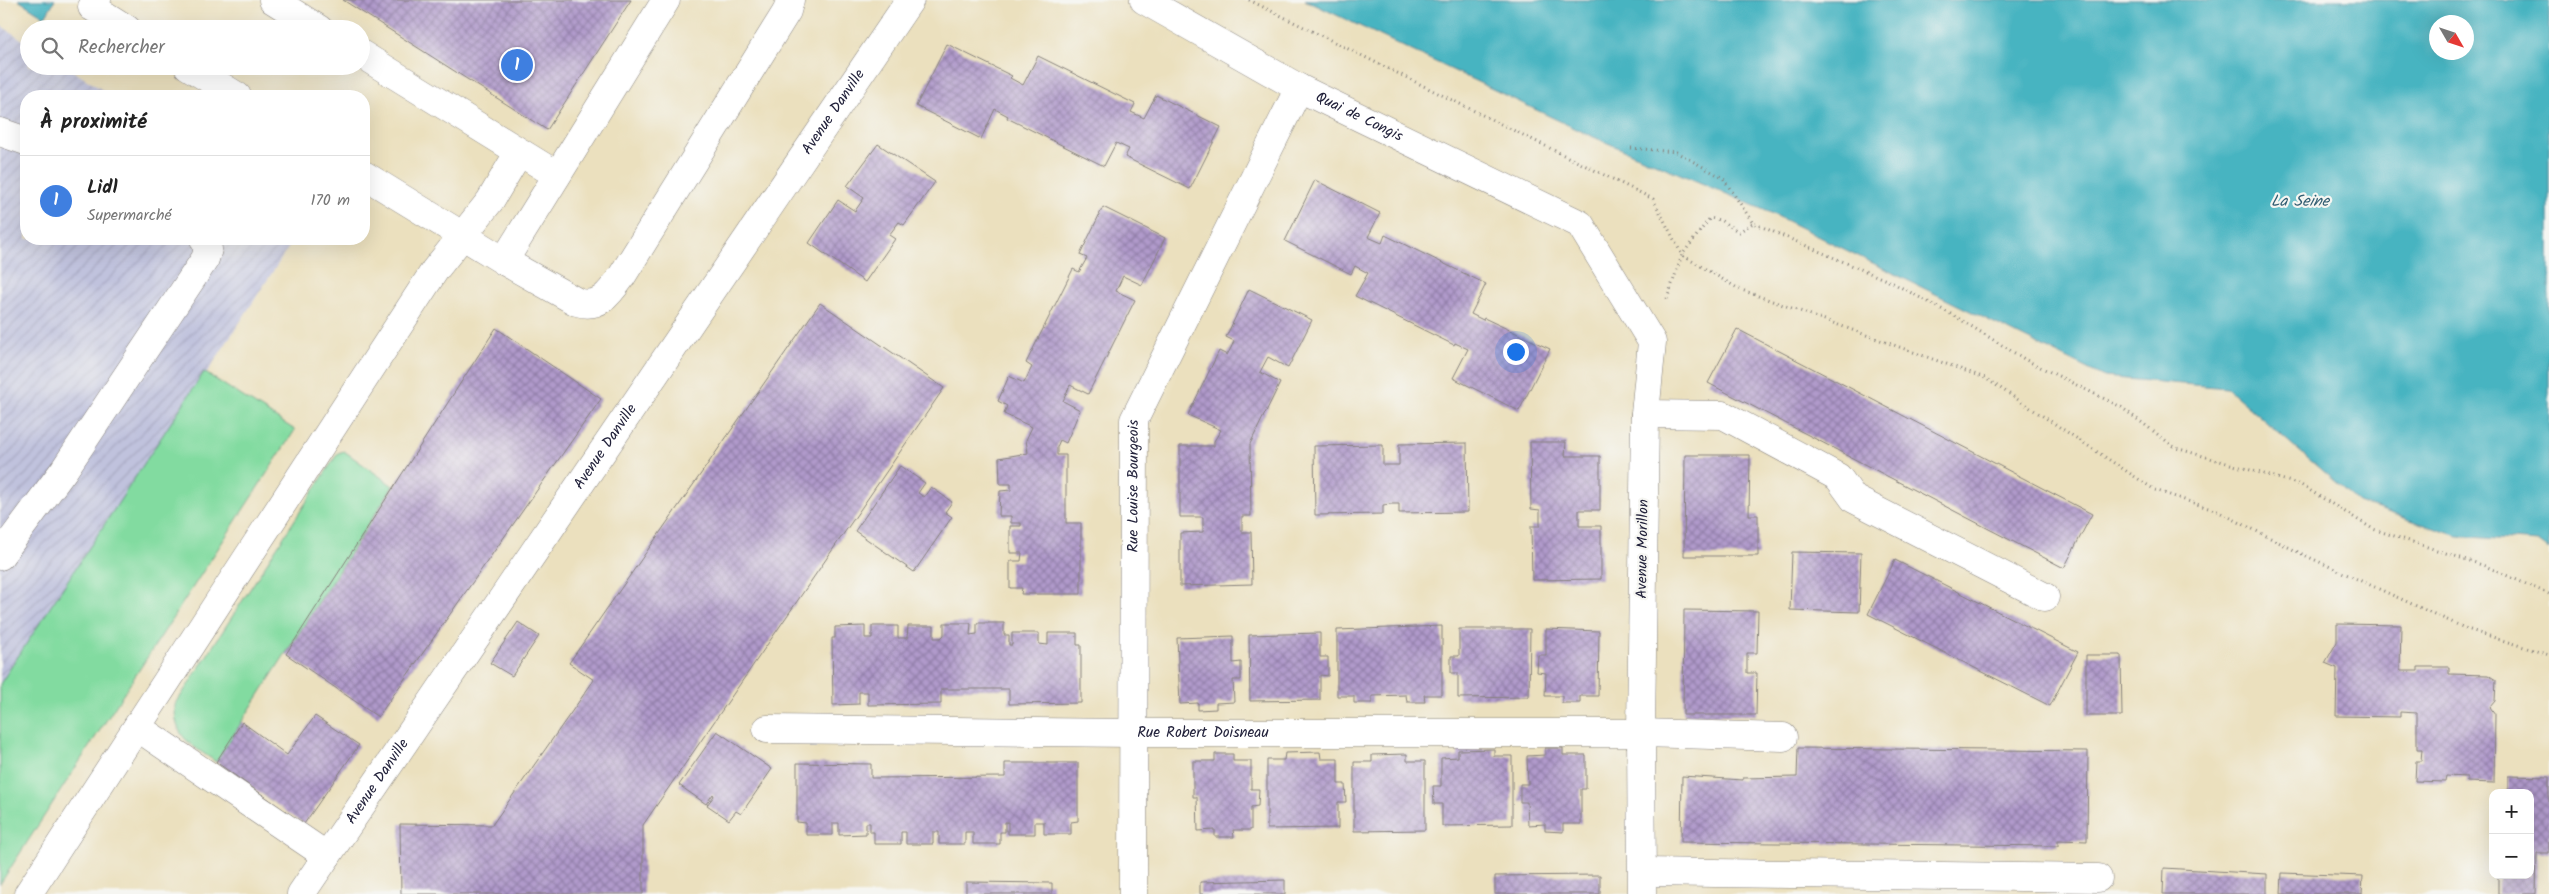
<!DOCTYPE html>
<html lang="fr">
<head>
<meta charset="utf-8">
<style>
	:root { --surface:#fff; --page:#f6f6f6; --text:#222; --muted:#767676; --line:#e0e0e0; --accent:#2563eb }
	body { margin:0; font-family:Kalam,sans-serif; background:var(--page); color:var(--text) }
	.controls { position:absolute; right:15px; bottom:15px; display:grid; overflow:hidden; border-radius:10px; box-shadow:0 5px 20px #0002 }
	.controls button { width:45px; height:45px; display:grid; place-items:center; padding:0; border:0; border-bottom:1px solid var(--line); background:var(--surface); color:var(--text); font:25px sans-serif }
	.compass { position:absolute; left:2429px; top:15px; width:45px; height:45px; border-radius:50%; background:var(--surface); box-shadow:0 5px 20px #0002; rotate:129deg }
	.you { position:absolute; left:1515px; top:351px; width:18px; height:18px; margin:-12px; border:4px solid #fff; border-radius:50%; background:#1a73e8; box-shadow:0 0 0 8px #1a73e833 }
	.badge { display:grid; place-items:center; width:32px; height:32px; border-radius:50%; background:var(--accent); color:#fff; font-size:16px; font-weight:700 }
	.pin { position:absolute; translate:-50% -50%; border:2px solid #fff; box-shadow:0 1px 5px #0006 }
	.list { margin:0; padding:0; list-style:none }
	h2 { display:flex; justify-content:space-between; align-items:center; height:65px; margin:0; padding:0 20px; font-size:21px }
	h2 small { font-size:16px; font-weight:400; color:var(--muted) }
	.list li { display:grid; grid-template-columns:32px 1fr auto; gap:15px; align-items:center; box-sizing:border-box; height:90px; padding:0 20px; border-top:1px solid var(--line) }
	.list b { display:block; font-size:19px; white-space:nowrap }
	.list p { margin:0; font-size:16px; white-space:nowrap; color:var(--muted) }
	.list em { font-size:16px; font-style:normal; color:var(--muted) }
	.icon { flex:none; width:28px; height:28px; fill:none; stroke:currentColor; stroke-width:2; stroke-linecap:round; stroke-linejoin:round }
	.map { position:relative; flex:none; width:2549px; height:894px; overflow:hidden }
	.search { position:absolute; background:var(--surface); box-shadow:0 5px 20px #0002; left:20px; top:20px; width:350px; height:55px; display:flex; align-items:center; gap:12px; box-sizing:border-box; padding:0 18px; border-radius:28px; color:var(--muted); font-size:19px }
	.panel { position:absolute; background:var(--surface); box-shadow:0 5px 20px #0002; left:20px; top:90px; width:350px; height:155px; border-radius:20px }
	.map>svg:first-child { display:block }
	.industrial { fill:url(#industrial-furrows) }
	.green { fill:#82dba0; stroke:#527e6e }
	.water { fill:#46b4c1; stroke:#346b7e; fill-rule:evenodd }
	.building { fill:url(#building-cross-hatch) }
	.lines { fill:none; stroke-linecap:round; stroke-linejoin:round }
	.minor-casing { stroke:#86817c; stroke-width:29 }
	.path { stroke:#86817c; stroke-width:3; stroke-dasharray:1 4; stroke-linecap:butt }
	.minor { stroke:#fff; stroke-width:28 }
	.labels { text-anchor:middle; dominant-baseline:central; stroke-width:4.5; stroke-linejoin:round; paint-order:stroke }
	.street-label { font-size:15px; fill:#22223b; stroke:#f6f6f2 }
	.water-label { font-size:16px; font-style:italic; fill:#305c71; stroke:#f6f6f2 }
</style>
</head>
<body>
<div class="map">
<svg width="2549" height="894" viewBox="0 0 2549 894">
	<defs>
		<pattern id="industrial-furrows" width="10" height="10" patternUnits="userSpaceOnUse" patternTransform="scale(1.25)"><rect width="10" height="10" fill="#c0c2dd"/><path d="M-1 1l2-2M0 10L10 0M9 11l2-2" fill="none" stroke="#a5a6bf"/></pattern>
		<pattern id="building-cross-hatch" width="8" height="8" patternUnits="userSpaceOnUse" patternTransform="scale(1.25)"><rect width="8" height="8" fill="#b09acb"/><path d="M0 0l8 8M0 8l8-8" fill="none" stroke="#8f7da6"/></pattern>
	</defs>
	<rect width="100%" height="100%" fill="#f6f6f2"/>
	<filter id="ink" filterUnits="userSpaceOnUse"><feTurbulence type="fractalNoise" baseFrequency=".02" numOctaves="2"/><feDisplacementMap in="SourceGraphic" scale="10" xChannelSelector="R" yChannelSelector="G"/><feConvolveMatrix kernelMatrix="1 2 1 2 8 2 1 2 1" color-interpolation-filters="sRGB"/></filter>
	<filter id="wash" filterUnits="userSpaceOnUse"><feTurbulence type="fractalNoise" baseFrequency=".0096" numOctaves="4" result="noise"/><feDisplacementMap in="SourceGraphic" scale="20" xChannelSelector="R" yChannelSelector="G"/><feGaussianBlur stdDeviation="1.12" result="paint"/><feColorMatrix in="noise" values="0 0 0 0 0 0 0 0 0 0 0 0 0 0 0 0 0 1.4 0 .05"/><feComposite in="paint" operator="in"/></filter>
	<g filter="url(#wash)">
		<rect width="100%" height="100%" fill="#ebe0be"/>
		<path class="industrial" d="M0,25L29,44V66H65L112,96H26V239H294L0,691Z"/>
		<path class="green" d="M204,372L295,430L0,884V684Z
			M344,451L393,486L216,762C191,744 174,739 175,705L338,453Z"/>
		<path class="water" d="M18,0H55L45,17Z
			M1305,0H2549V550L2538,542L2457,536L2358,502L2227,388L2104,377L1771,213L1589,135ZM2436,22H2466V52H2436Z"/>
		<g id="blocks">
			<path class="building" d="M343,0H631L547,130Z
				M947,44L1012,76L1010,78L1023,85L1038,56L1135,104L1131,112L1144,118L1156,95L1221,127L1190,189L1125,157L1129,149L1116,143L1104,166L1007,118L1008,116L995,109L981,139L916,106Z
				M878,144L935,182L904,225L899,222L889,235L895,239L865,282L809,243L838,200L855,211L864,198L847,186Z
				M1315,180L1380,213L1368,237L1382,243L1385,235L1486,284L1471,314L1483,320L1484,318L1550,349L1519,411L1453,378L1468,349L1455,343L1454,345L1355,296L1368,273L1355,266L1351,274L1285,241Z
				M1103,207L1165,238L1142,285L1123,276L1116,291L1135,300L1088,394L1070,385L1063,401L1080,410L1066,443L1060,440L1057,447V455H1066V523H1081V594H1021L1022,588H1010V561H1021L1022,553H1010V526H1021V523H1011V516H999L1000,491L1011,490V484H1000L999,458L1028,453L1026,440L1032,427L1004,414L1007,406L998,401L1009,376L1024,383L1032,367L1026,363L1073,269L1079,272L1087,258L1080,255Z
				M1249,289L1312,320L1288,368L1268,357L1260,372L1280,383L1250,444L1251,516H1242V532H1251L1252,584L1180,586V533L1203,532V517H1180V446H1214V441L1221,430L1188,415L1219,351L1227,355L1231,348L1234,341L1226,337Z
				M820,303L944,388L643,825V894H401L400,824L492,825L594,680L569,663Z
				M496,328L601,399L378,717L286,654Z
				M1737,329L2092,514L2064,568L1708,383Z
				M1530,442H1566L1565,456H1600V510H1579V526H1601V579L1532,580L1531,526H1540V510L1531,509Z
				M1467,443L1468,512L1399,513V504H1391L1383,505V514L1315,515L1314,446L1383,445V465H1399V444Z
				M1685,455H1750L1749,515H1758V556H1684Z
				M900,466L925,483L918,493L924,497L931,487L952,502L945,512L952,517L914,572L855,531Z
				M1792,552L1861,553L1859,612L1790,610Z
				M1895,560L2078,652L2050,706L1868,614Z
				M1684,610L1758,611L1757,653H1747V673H1757L1756,715H1683Z
				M518,622L539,636L512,676L490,663Z
				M944,623H971L970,635L977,634V623H1004V635H1009V645H1012V633H1039V644L1048,645V633H1077V645H1081V703L1009,704V689H941V704L868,705V692H859V704L833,705L832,638H835V627L865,626V638H872V626H898V638H907L908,626H934V638H941L944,635Z
				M2337,624L2401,625L2400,671H2418V667H2449V674L2488,675L2496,680L2495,701L2490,707L2495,714L2494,783L2467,782V777L2446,776L2445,782L2415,781L2416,761H2421L2422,749H2417V713L2400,712V717L2336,716L2337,668L2325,663L2337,642Z
				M1442,626V695H1424L1425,702H1407L1406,695L1372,696V703H1354V696H1337V630Z
				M1459,629H1530L1529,697L1458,698V673H1451V656H1459Z
				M1546,629L1599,631L1598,696H1580V703H1562V696H1545L1546,673L1537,672L1538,655H1546Z
				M1320,633V657H1328V676L1320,675V700L1250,701L1249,635Z
				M1233,636V663L1241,662V680H1233L1234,702L1216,703V709L1198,710V703L1180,704L1177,638Z
				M2086,655H2121L2122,716H2086Z
				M315,716L359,745L304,824L216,762L242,722L287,755Z
				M717,731L772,769L741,814L736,811L729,820L707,805L714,796L713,794L706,804L679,785Z
				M1545,748H1563V755H1586V789H1581V824H1563V832L1545,831V824L1528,825L1527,802H1520V784H1528L1527,756L1545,755Z
				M1798,748L2088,751L2087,841L2058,840V846L1681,842L1682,776L1743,780V778L1797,777Z
				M1494,749V756H1512V825L1442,826V804H1434L1433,786H1441V758L1458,757V750Z
				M1320,752L1321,759H1338V784H1345L1346,802H1338V828L1267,829V760H1284L1285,753Z
				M1215,754H1233V761H1251V789H1259L1258,806L1251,807V830H1233L1234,837H1215V830L1198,831L1197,797H1193V761H1215Z
				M1407,754V761H1425V830L1354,831V762H1372V755Z
				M797,763L871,764V778L1005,777V763H1078V821L1071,822V834H1044V822H1035V834H1008V822H1005V832H1000V844H973V832H965V844H939V832H933V844H906V832H901V844H874V832H870V823H866V834L839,835V823H833V835H806V823L797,822Z
				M2508,776L2549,777V853H2537L2536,894H2498V875H2530V793H2508Z
				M2164,868L2267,874V894H2163Z
				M2282,873L2363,876L2362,894H2281Z
				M1600,875V894H1495V876Z
				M1285,880V894H1200V882Z
				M966,882L1052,883V894H966Z"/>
		</g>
	</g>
	<g filter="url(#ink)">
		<use href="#blocks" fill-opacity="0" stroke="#86817c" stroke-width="1"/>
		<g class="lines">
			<defs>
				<g id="minor">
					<path d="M97,0L92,7L127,29"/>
					<path d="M273,0L319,29"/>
					<path id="s1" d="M1144,0L1299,88L1580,224L1652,342L1645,414L1641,733L1642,894"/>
					<path d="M361,54L557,175"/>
					<path d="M188,66L237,96"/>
					<path d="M0,132L26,141"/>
					<path d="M364,175L504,261L577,302C600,309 610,293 622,276L787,11L790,0"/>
					<path d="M504,261L666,0"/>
					<path d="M1645,414L1723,415L1838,477L1854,499L2045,597"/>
					<path d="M0,556L64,470L205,259L208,249L204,239"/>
					<path d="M137,727L327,856"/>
					<path id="s2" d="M767,729L1133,733H1641L1783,737"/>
					<path d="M1643,872L2098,878"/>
					<path d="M28,894L435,270L490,201L519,152"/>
					<path id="s3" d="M301,894L910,0"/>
					<path id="s4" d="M1133,894L1134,420L1299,88"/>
				</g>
			</defs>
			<use href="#minor" class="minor-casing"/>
			<path class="path" d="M1249,0L1653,199L1682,255L1739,289L1985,378L2155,490L2217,511L2302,554L2467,629L2549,655
				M1631,148L1676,152L1723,178L1753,223L1893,283L1958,318L2026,360L2121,407L2176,448L2301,485L2373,529L2485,566L2549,594
				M1667,299L1682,255L1710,218L1720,220L1739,232L1753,223"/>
			<use href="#minor" class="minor"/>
		</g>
	</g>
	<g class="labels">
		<g class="street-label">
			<text stroke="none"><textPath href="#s3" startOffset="946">Avenue Danville</textPath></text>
			<text stroke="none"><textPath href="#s1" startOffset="245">Quai de Congis</textPath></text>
			<text stroke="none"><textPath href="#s3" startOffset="541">Avenue Danville</textPath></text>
			<text stroke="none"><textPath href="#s4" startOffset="408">Rue Louise Bourgeois</textPath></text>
			<text transform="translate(1643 549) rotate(-89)">Avenue Morillon</text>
			<text stroke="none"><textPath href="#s2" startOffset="436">Rue Robert Doisneau</textPath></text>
			<text stroke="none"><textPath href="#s3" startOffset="136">Avenue Danville</textPath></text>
		</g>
		<g class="water-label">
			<text x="2300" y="201">La Seine</text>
		</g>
	</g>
</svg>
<div class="controls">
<button>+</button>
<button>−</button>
</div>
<svg class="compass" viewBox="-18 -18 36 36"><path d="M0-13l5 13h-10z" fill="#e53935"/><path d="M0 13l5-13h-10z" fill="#767676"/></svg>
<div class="you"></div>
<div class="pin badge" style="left:517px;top:65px;background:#3f7fe0">1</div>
<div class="search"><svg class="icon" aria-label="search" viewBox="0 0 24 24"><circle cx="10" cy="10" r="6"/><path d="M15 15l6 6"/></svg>Rechercher</div>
<section class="panel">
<h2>À proximité<small></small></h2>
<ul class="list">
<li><span class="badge" style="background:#3f7fe0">1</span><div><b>Lidl</b><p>Supermarché</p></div><em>170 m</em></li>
</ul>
</section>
</div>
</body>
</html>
